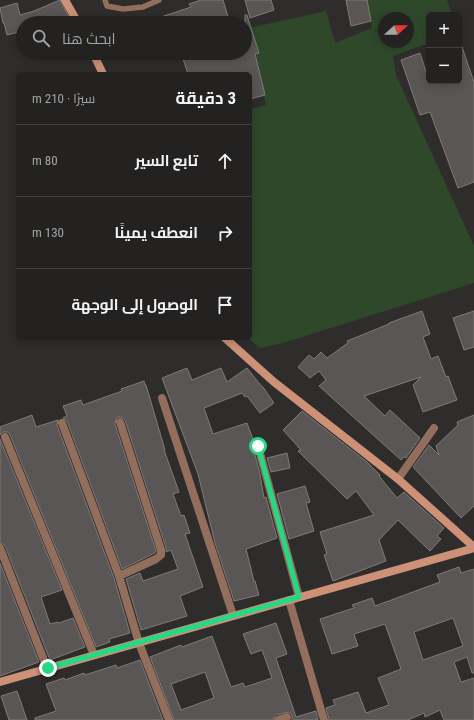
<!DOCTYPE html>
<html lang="ar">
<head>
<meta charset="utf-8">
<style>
	:root { --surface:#232220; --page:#2b2a29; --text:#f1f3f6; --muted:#a3a4a5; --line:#403f3e }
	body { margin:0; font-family:"Roboto Condensed",Cairo,sans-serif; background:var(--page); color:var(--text); direction:rtl }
	.controls { position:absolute; right:12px; top:12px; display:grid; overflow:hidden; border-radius:6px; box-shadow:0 2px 10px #0003 }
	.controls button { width:36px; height:36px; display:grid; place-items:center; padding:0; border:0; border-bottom:1px solid var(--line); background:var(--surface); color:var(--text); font:20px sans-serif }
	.compass { position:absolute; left:378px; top:12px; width:36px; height:36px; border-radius:50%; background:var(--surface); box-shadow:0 2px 10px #0003; rotate:69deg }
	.stop { position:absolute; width:12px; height:12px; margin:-9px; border:3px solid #24d886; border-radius:50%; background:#fff }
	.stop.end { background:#24d886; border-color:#fff; box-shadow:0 1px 4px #0008 }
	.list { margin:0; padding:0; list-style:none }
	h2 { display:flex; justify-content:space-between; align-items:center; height:52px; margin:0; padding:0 16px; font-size:17px }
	h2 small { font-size:13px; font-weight:400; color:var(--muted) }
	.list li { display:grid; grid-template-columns:26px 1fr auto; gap:12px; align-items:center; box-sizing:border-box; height:72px; padding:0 16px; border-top:1px solid var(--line) }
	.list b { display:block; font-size:15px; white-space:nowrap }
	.list em { font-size:13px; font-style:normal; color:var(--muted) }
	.icon { flex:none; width:22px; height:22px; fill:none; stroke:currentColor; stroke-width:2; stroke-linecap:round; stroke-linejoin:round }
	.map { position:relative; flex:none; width:474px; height:720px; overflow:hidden; direction:ltr }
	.search { position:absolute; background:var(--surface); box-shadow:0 2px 10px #0003; left:16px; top:16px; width:236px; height:44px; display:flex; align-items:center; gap:10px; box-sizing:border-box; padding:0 14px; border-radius:22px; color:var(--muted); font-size:15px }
	.panel { position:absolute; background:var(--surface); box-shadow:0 2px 10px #0003; left:16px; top:72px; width:236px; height:268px; border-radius:6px; direction:rtl }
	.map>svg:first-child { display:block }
	.green { fill:#2f482a; fill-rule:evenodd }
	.building { fill:#595655; stroke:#7e7b79; fill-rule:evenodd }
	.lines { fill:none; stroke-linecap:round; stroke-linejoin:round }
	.lane { stroke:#936e5c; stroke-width:5.5 }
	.street { stroke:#936e5c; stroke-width:8 }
	.secondary { stroke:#cc9176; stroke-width:8 }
	.route { stroke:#24d886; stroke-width:5 }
</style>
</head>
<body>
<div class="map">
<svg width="474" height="720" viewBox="0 0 474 720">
	<rect width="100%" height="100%" fill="#2f2d2b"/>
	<path class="green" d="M365,0H447L452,15H429V43L393,56L396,75L474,246V283L283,343L260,348L248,338H250V109L266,105L249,28L326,11L335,43L372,28ZM384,18H408V42H384Z"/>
	<path class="building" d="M60,0L72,23H23V31L7,35L4,23H3L0,8L17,3L20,15L34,11Z
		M201,0H223L229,20L220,23H149V21L191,7L189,4Z
		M245,0H271L274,10L250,18Z
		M346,0H367L371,21L351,26Z
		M245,15H247L259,53L255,54L265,95L250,99V74H188L181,53H245Z
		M459,44H461L474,82V182L458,188L430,112L420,115L401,60L420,53L429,81H459Z
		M422,311L430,334L423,337L431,359L438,356L446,377L448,376L457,400L423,412L413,385L421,377L364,396L385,416L390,410L420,438L406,458L404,457L401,460L319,386L326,380L319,371L310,378L298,367L309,355L314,359L321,352L327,358L348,343L347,341L389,324V323Z
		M474,311V347L464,350L453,318Z
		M187,368L192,380L221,368L227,382L247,368L262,387H263L274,403L260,413L247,396L245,397L242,393L204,408L213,434L247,423L254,442L253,447L260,474L264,498L266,497L277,538L246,549L254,581H255L259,595L234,601L215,543L198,474L162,378Z
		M144,381L145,385H146L165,450H164L179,492L173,494L181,516L184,515L190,533L185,534L203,587L180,596L187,616L141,630L126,579L140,573L143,581L178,569L171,550L166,552V548L125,420L123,418L121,417H118L116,419L115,424L156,551V552L153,554L122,569L67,421L63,418L67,416L63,406L81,400L83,405L122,391L121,389Z
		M302,411L367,462L380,475L379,476L397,498L404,492L444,528L437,536L441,539L430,551L398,520L379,540L386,561L333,581L324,555L327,554L320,532L374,515L356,491L347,499L298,451L301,450L283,430Z
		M32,415L36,427L58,420L57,425L114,578L130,633L109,639L110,642L96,647L10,435L8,432H3L0,435V427Z
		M474,415V506L461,518L413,467L429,445L439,455L436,446L458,425L457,422Z
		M0,439L62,590L41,597L50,624L58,622L59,623L73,618L85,647L50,660L5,546L3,544L0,543Z
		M287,453L290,468L271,472L267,458Z
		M305,486L310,502L306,503L314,531L289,539L277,494Z
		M0,563L39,662L0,676Z
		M459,567L461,573L474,569V673H472L467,657L454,662L461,682L474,678V720H444L440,710L425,717L424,713L408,720H329L326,708L335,705L333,700L358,692L366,713L389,705L378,678L401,669L385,624L354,634L358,646L332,654L320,619L354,608L352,605L372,598L375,606L440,582L437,575ZM453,618L463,646L423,660L414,632Z
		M276,623L287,654L276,658L296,717L316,711L318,720H292V715L290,713L288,712L276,715L274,717L273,720H174L150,657L181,645L182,647L212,636L231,687L243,683L245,687L272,678L262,650L251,654L243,634ZM205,672L214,698L181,710L171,684Z
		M140,660L163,720H35V718L56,711L46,684L64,678L65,680L84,673L85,675L116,665L117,668Z
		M17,691L27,720H9L1,696Z"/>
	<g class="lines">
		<path class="lane" d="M105,0L107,6L123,9L143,7L159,0"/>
		<path class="street" d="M162,398L233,615
			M62,423L119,576L139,643L169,720
			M5,437L94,655
			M258,446L299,597
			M398,479L434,428
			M0,548L47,668
			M119,576L156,559L161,555V550L154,528L120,422
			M289,600L324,720
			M278,720L287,717"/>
		<path class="secondary" d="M65,0L78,23
			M93,53L103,74
			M225,338L274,382L398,479L474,547
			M0,682L474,548"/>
	</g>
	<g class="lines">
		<path class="route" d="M48,668L299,597L258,446"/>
	</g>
</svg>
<div class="controls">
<button>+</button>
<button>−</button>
</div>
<svg class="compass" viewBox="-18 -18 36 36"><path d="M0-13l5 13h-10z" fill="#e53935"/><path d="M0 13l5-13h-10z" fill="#a3a4a5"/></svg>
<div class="stop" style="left:258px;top:446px"></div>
<div class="stop end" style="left:48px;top:668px"></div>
<div class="search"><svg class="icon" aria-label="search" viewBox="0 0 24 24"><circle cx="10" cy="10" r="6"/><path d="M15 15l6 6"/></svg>ابحث هنا</div>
<section class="panel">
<h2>3 دقيقة<small>سيرًا · 210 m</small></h2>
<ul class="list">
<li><svg class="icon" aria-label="ahead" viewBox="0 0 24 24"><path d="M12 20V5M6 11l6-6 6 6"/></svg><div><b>تابع السير</b></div><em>80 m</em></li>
<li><svg class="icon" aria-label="right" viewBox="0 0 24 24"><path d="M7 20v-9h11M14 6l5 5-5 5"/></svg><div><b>انعطف يمينًا</b></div><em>130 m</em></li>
<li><svg class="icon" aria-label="arrive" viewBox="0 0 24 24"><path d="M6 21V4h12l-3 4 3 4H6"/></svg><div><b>الوصول إلى الوجهة</b></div></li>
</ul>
</section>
</div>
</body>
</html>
